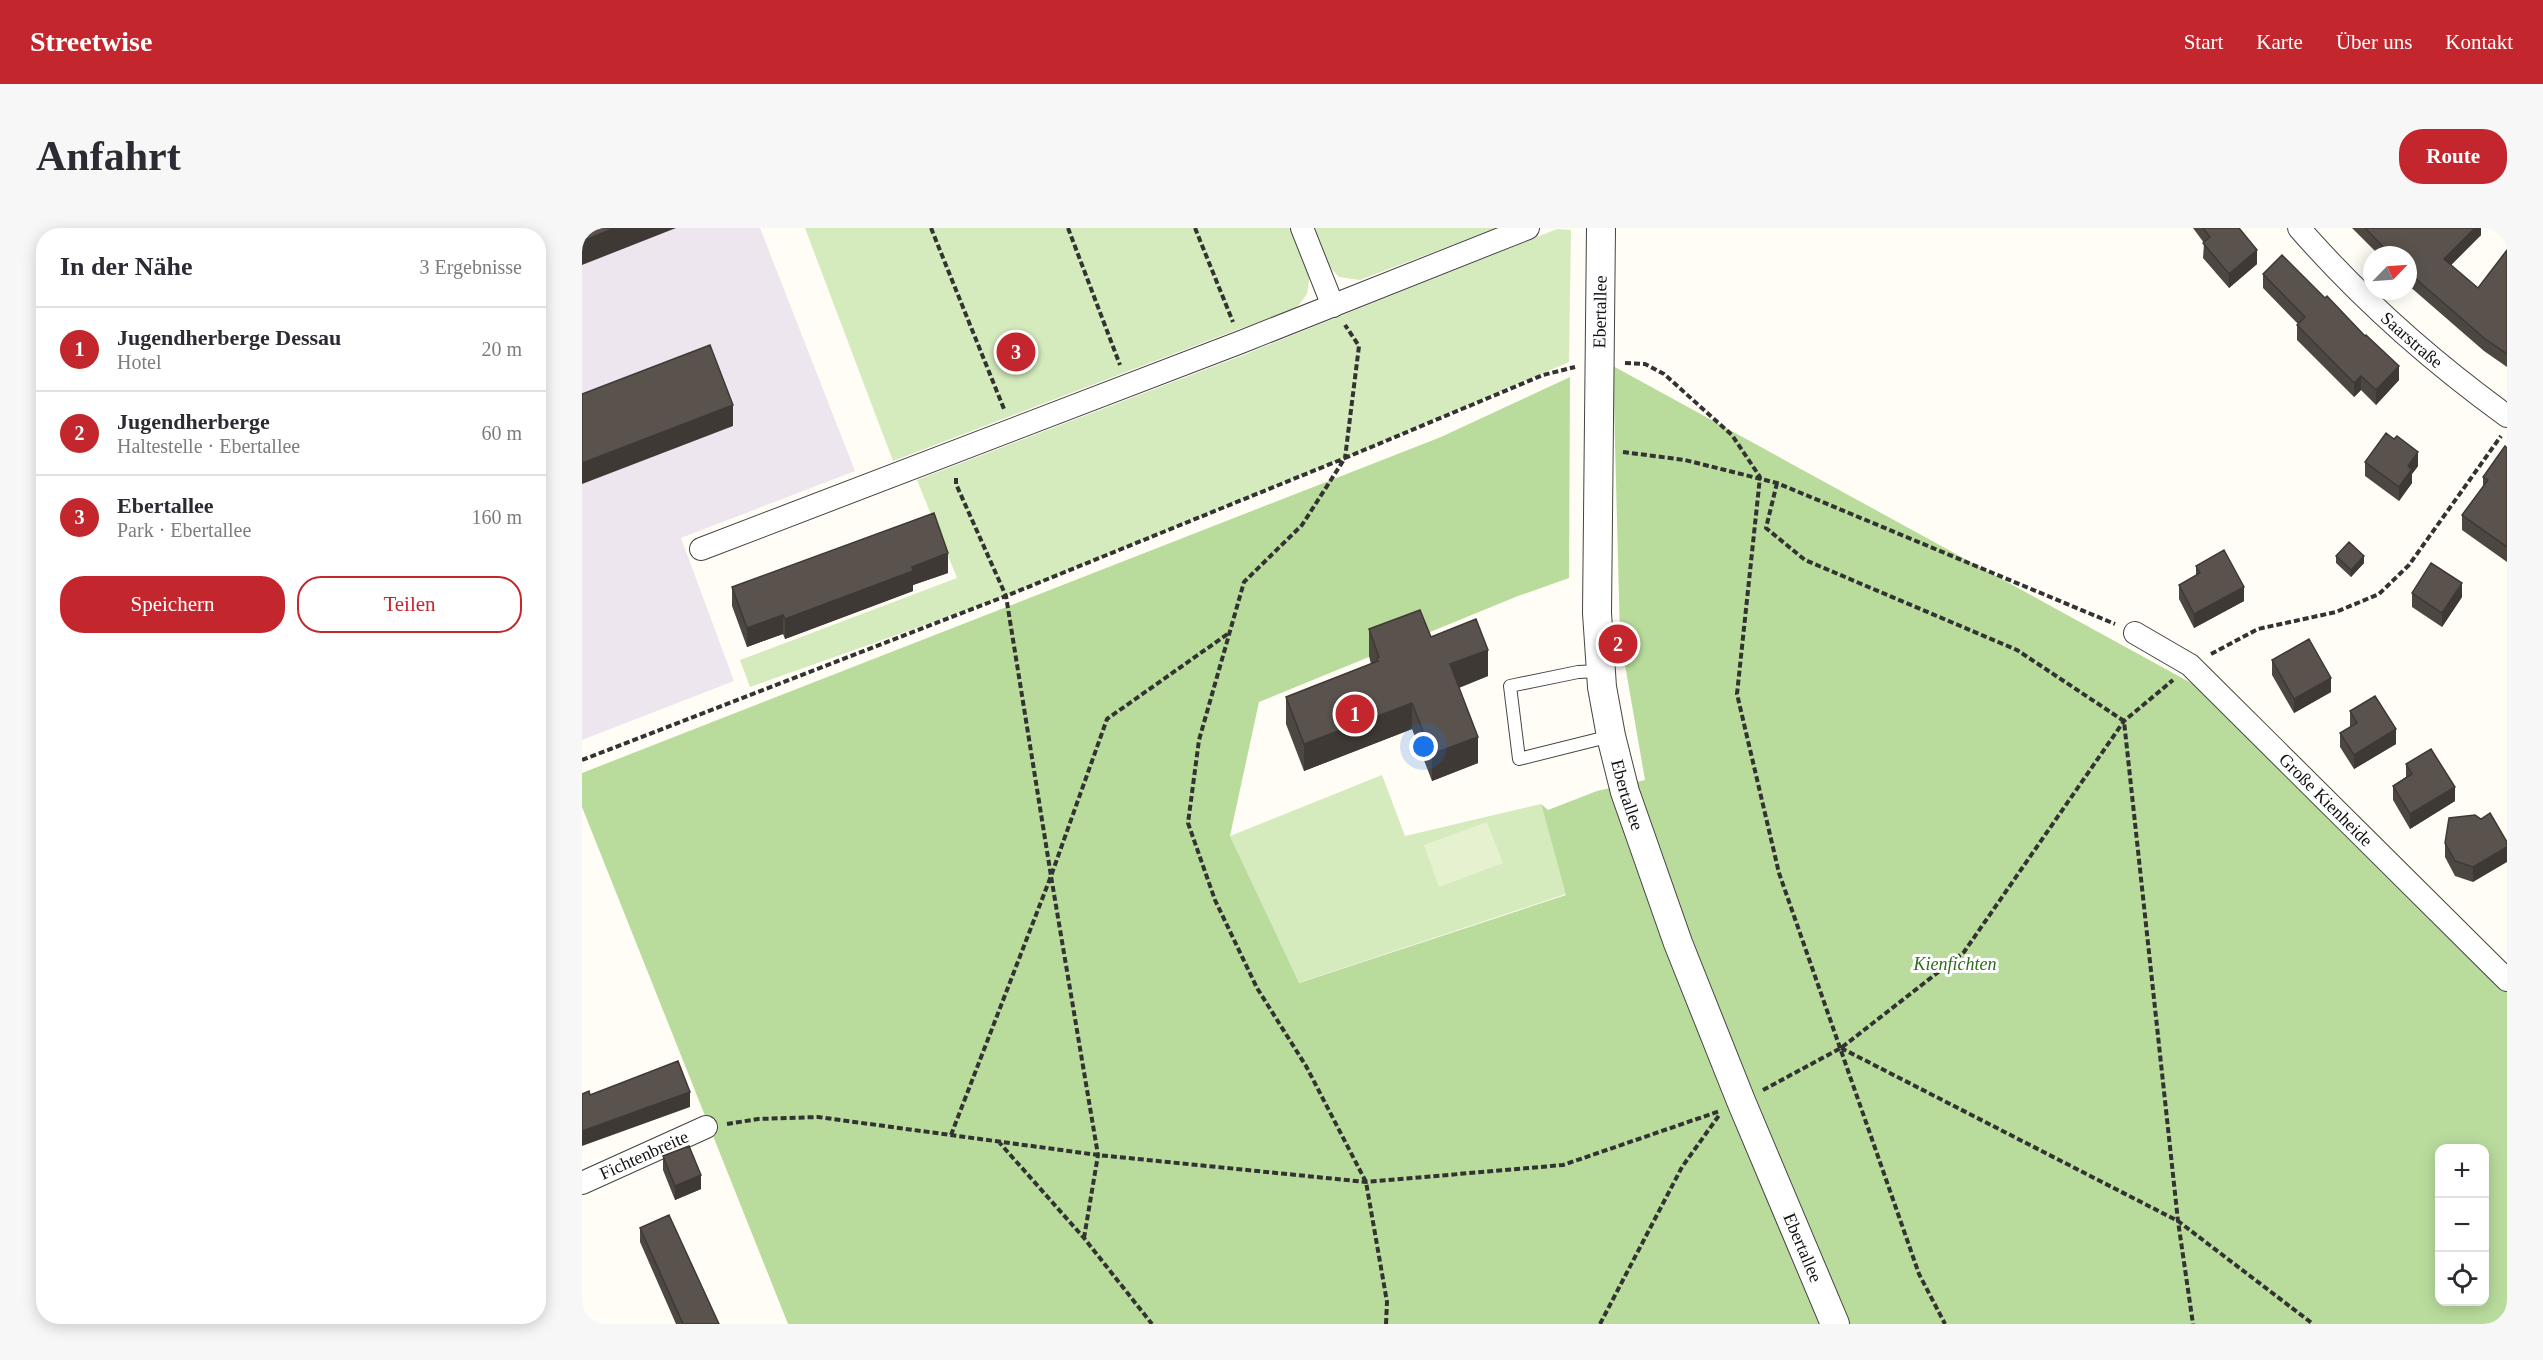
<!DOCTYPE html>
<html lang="de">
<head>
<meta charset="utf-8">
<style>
	:root { --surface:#fff; --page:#f7f7f7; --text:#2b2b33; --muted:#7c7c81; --line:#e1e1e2; --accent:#c4262e }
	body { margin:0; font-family:Georgia,serif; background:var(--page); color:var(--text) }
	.controls { position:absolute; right:18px; bottom:18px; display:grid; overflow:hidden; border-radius:12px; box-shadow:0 3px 15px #0003 }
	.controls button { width:54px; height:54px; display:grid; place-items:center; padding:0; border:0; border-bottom:2px solid var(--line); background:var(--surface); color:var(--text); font:30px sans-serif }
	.compass { position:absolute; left:1781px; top:18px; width:54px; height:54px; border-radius:50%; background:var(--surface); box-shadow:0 3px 15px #0003; rotate:65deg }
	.you { position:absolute; left:842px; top:519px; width:21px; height:21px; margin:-15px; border:4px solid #fff; border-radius:50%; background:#1a73e8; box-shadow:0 0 0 9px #1a73e833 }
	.badge { display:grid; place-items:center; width:39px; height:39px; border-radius:50%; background:var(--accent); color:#fff; font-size:20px; font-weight:700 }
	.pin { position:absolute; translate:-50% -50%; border:3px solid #fff; box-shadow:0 2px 6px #0006 }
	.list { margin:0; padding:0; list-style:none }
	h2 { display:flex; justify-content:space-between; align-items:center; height:78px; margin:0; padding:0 24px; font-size:26px }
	h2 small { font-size:20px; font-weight:400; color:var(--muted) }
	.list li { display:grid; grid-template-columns:39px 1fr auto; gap:18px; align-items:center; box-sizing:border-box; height:84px; padding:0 24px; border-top:2px solid var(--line) }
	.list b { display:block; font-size:22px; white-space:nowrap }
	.list p { margin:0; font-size:20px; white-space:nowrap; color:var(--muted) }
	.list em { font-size:20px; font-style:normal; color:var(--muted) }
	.actions { display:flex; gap:12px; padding:18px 24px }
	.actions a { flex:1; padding:14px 0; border:2px solid var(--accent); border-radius:24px; text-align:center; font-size:21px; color:var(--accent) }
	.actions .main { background:var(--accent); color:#fff }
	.icon { flex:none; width:33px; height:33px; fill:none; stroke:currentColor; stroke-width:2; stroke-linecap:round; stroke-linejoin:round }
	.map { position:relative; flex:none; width:1925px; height:1096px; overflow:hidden; border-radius:24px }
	header { display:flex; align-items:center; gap:36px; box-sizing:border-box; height:84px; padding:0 30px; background:var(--accent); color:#fff }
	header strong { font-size:28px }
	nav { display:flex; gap:33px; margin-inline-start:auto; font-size:21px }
	.intro { display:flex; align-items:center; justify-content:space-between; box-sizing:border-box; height:144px; padding:0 36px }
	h1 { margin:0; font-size:42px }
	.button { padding:15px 27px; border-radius:24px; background:var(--accent); color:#fff; font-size:21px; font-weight:700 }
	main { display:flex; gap:36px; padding:0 36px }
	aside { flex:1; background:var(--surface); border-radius:24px; box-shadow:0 3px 15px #0003 }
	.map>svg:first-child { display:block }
	.industrial { fill:#eee6ef }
	.green { fill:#d5ebbd }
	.forest { fill:#b9dc9c; fill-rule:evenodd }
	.pitch { fill:#e6f2cf }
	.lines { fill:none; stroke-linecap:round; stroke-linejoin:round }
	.service-casing { stroke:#444; stroke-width:14 }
	.minor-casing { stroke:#444; stroke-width:24 }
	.tertiary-casing { stroke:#444; stroke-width:30 }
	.path { stroke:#333; stroke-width:4; stroke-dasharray:6 3; stroke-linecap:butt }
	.service { stroke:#fff; stroke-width:12 }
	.minor { stroke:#fff; stroke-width:22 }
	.tertiary { stroke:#fff; stroke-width:28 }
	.wall { fill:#4d4742 }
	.shaded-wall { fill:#3f3936 }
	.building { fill:#5a524d; stroke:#3f3936; stroke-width:1.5 }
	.labels { text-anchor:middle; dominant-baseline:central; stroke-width:6; stroke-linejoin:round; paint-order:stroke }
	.street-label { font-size:18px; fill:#111; stroke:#fff }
	.park-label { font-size:18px; font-style:italic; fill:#2f6b1f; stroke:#fff }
</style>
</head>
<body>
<header>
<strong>Streetwise</strong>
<nav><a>Start</a><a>Karte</a><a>Über uns</a><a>Kontakt</a></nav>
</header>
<div class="intro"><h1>Anfahrt</h1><a class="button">Route</a></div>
<main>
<aside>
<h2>In der Nähe<small>3 Ergebnisse</small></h2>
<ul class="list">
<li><span class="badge">1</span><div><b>Jugendherberge Dessau</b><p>Hotel</p></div><em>20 m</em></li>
<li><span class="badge">2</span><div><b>Jugendherberge</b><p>Haltestelle · Ebertallee</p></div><em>60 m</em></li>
<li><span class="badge">3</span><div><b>Ebertallee</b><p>Park · Ebertallee</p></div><em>160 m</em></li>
</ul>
<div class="actions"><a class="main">Speichern</a><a>Teilen</a></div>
</aside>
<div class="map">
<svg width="1925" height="1096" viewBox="0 0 1925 1096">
	<rect width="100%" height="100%" fill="#fffdf5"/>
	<path class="industrial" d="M0,0H178L273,243L99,310L152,453L0,512Z"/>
	<path class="green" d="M223,0H710L728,46L725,66L713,82L654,102L311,233Z
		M730,0H915L778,52L757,49L744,35Z
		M975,1L989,2L987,134L763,230L424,368L168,459L158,432L375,350L335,252L664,126Z
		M800,547L823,608L959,576L984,666L716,755L648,608Z"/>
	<path class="forest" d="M1031,138L1622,462L1887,721L1925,764V1096H206L0,579V545L859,209L988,149L987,350L936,368L677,474L648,608L717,755L984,667L959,576L966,582L1015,563L1063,552L1038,408ZM1858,920H1902V1074H1858Z"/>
	<path class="pitch" d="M905,594L921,635L857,659L842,617Z"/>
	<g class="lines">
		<defs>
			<path id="service" d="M1019,443L996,444L928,458L937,531L1029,508"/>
			<g id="minor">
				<path d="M720,0L751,78"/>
				<path id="s1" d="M1717,0C1779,71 1849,133 1925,188"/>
				<path d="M119,321L659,114L946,0"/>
				<path id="s2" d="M1553,405L1608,437L1925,752"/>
				<path id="s3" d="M0,955L124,899"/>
			</g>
			<g id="tertiary">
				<path id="s4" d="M1019,0L1015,385L1020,459L1029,508L1043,564L1096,715L1159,873L1253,1096"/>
			</g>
		</defs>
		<use href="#service" class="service-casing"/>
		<use href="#minor" class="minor-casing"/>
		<use href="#tertiary" class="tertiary-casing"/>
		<path class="path" d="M349,0L422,181
			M486,0L538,137
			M613,0L651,94
			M1043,135L1063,136L1082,146L1150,207L1178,249L1155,466L1197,645L1337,1046L1363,1096
			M1041,224L1103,232L1195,255L1533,396
			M1195,255L1184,300L1223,332L1435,422L1542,493L1596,993L1611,1096
			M1629,426L1676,401L1754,384L1797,366L1827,337L1919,208
			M0,532L424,368L763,230L777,118L763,97
			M1259,820L1596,993L1731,1096
			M1181,862L1259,820L1382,724L1542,493L1591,452
			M145,896L176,891L236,889L516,927L784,954L981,937L1138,883
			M369,907L469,648L424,368L374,256V247
			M416,913L502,1010L570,1096
			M502,1010L516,927L469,648L525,491L647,405
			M804,1096L805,1074L784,954L724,838L675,760L633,672L606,595L617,512L662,354L720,297L763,230L961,147L993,139
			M1018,1096L1100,939L1138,886"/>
		<use href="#service" class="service"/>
		<use href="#minor" class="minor"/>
		<use href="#tertiary" class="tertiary"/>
	</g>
	<path class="wall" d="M1611,0H1657L1675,36L1647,60L1621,30L1622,15Z
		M1770,0H1899V7L1869,37L1896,60L1925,22V139L1902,123L1826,57V27H1797Z
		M1681,46L1817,152L1794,177L1779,162L1772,169L1715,112V97L1716,96L1681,60Z
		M1925,220V334L1880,302V287L1901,258V249Z
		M1783,234L1836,238L1830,246V255L1817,273L1783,248Z
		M1754,328L1782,335L1769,349L1754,335Z
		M1614,338L1662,373L1612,400L1597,371V357L1614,348Z
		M366,345L331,357V363L203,411L201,406L165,419L150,378V359Z
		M1830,365L1880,369L1860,399L1830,379Z
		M787,401L849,409L906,448L877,460L896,535L850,553L830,501L722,543L704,496V469L789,436L787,428Z
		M1690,432L1749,464L1712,485L1690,447Z
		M1768,483L1814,516L1772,541L1758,519V505L1768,499Z
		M1824,536L1873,573L1828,601L1811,572V558L1824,549Z
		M1925,614L1891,654L1873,648L1863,629V615Z
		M81,928L119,961L93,972L81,942Z
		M58,1000L137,1096H94L58,1014Z"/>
	<path class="shaded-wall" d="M33,0H94L0,37V13Z
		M1893,0H1899V7L1862,44V31Z
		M1675,22V36L1647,60V46Z
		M1817,138V152L1794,177V162Z
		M1779,148V162L1772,169V155Z
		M151,177V198L0,256V235Z
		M1836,224V238L1830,246V255L1817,273V259L1826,238Z
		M366,325V345L331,357V363L203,411V391L330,339Z
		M1782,328V335L1769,349V342Z
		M1880,355V369L1860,399V385Z
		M1662,359V373L1612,400V386Z
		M201,387V406L165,419V400Z
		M906,422V448L868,463V436Z
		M1749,450V464L1712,485V471Z
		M830,475V501L722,543V516Z
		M1814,501V516L1772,541V527Z
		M896,509V535L850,553V526Z
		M1873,559V573L1828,601V586Z
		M1925,619V634L1891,654V639Z
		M108,864V879L0,918V903Z
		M119,947V961L93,972V958Z"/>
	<path class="building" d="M0,0H33L0,13Z
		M1621,0H1657L1675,22L1647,46L1621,15L1628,9Z
		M1783,0H1893L1862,31L1896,60L1925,22V126L1902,110L1826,44V27H1809Z
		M1700,27L1743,70L1745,68L1783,108L1784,107L1817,138L1794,162L1779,148L1772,155L1715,97L1723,89L1681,46Z
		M128,117L151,177L0,235V166Z
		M1804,205L1812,211L1815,208L1836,224L1826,238L1830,241L1817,259L1783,234Z
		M1923,218L1925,220V319L1880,287L1906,252L1901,249Z
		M352,285L366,325L330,339L331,343L203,391L201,387L165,400L150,359Z
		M1767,314L1782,328L1769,342L1754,328Z
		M1642,322L1662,359L1612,386L1597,357L1618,345L1614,338Z
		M1849,335L1880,355L1860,385L1830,365Z
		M838,382L849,409L894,391L906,422L868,436L896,509L850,526L830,475L722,516L704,469L796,433L795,430L797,429L787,401Z
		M1727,411L1749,450L1712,471L1690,432Z
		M1793,468L1814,501L1772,527L1758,505L1775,495L1768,483Z
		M1849,521L1873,559L1828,586L1811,558L1830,546L1824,536Z
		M1908,585L1925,614V619L1891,639L1873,633L1863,615L1867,590L1893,587L1899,591Z
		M96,833L108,864L0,903V866L7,863L8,867Z
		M107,918L119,947L93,958L81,928Z
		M87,987L137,1096H101L58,1000Z"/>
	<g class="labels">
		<g class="street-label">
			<text transform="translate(1018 84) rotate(-89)">Ebertallee</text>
			<text stroke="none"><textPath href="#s1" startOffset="159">Saarstraße</textPath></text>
			<text stroke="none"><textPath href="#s4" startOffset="570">Ebertallee</textPath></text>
			<text stroke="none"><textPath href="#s2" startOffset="255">Große Kienheide</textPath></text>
			<text stroke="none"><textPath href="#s3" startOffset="68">Fichtenbreite</textPath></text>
			<text stroke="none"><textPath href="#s4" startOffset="1056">Ebertallee</textPath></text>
		</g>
		<g class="park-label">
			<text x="1373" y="736">Kienfichten</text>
		</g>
	</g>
</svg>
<div class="controls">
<button>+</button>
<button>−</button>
<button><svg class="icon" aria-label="locate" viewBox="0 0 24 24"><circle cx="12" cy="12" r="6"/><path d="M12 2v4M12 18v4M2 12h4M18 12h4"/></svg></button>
</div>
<svg class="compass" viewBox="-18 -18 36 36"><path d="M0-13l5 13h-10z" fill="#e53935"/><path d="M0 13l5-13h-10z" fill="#7c7c81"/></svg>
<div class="you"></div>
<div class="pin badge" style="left:773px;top:486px">1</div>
<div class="pin badge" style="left:1036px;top:416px">2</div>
<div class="pin badge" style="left:434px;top:124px">3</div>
</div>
</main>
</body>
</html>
